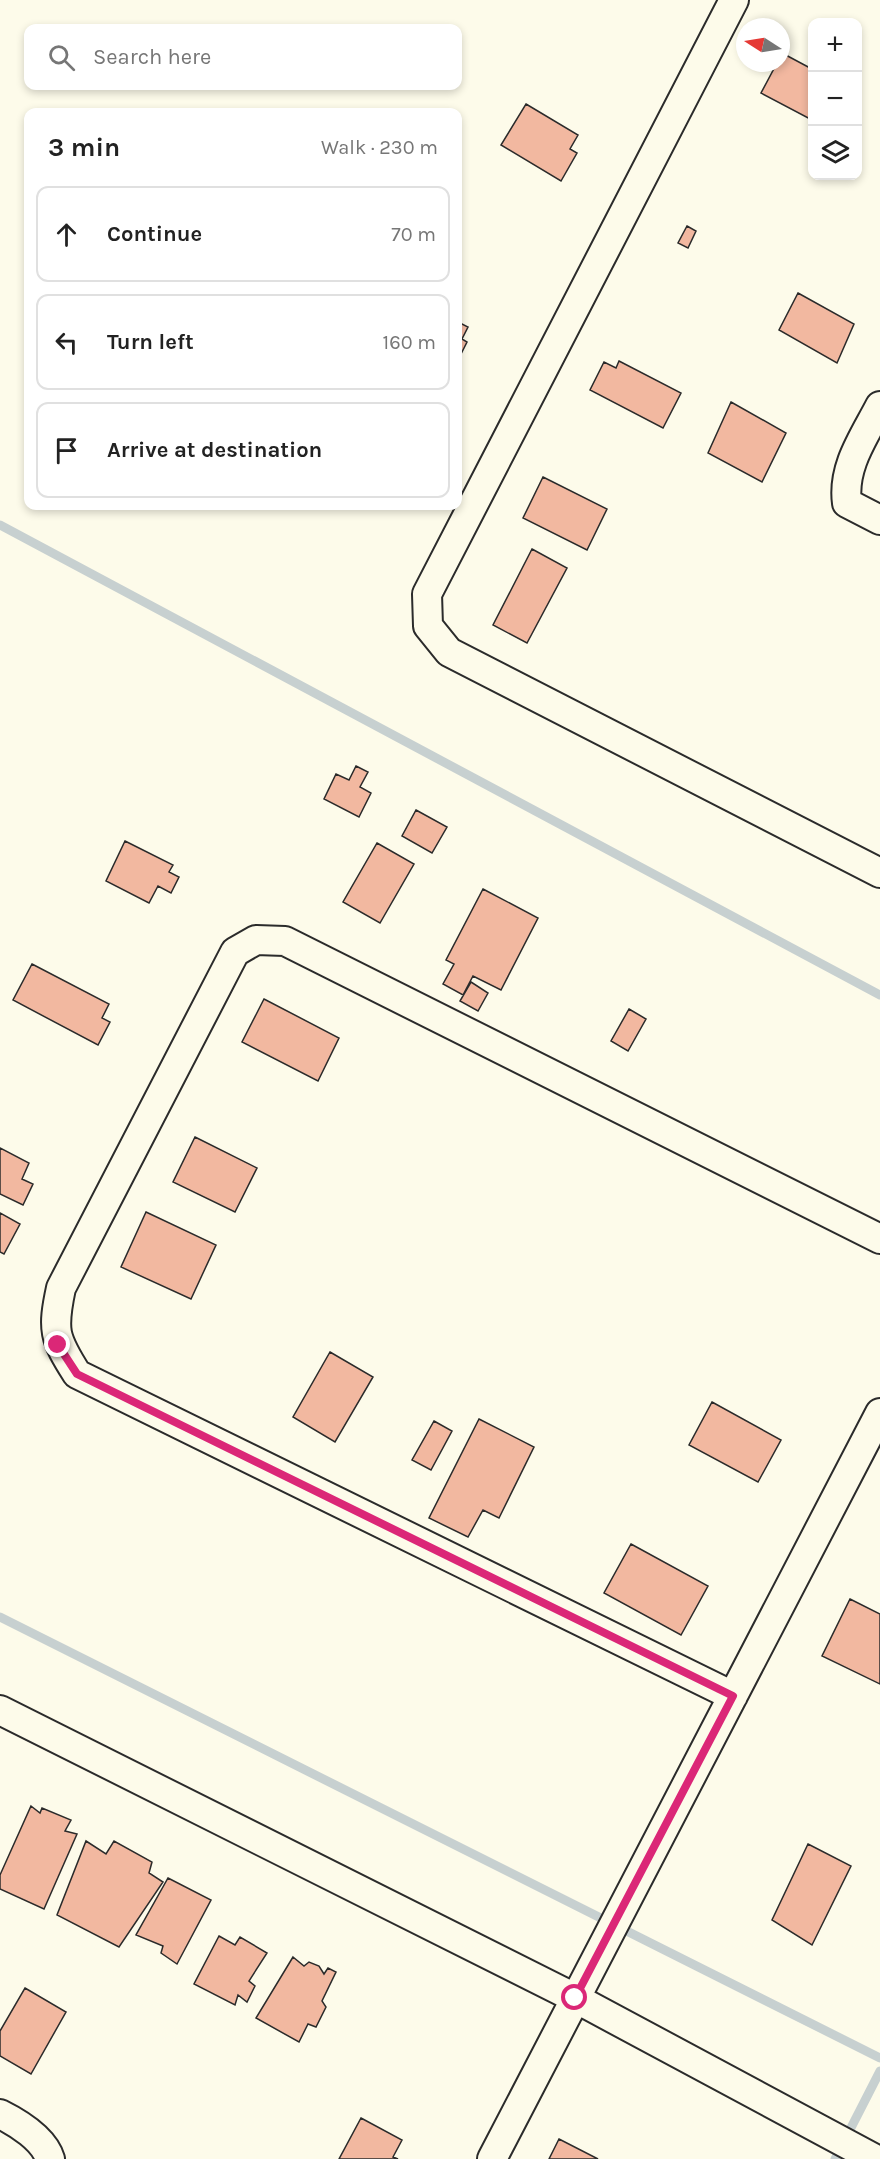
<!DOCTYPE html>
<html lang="en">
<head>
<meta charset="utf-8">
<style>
	:root { --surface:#fff; --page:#f2f2f2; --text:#222; --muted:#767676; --line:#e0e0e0 }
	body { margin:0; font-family:Karla,sans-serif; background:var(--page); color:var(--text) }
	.controls { position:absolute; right:18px; top:18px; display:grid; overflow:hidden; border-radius:12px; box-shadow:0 3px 9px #0003 }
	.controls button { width:54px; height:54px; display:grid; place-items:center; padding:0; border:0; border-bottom:2px solid var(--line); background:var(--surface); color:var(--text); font:30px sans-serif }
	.compass { position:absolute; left:736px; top:18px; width:54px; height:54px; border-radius:50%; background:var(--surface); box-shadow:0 3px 9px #0003; rotate:282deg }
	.stop { position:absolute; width:18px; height:18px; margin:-14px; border:4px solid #db2777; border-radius:50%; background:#fff }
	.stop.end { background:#db2777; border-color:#fff; box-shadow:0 2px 6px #0008 }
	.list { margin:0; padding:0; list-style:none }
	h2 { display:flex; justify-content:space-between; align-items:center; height:78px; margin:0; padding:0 24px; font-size:26px }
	h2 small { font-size:20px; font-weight:400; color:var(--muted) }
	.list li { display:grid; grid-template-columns:39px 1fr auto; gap:18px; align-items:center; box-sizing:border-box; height:96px; margin:0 12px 12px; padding:0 12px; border:2px solid var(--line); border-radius:12px }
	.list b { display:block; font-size:22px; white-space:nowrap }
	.list em { font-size:20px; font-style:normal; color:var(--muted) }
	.icon { flex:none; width:33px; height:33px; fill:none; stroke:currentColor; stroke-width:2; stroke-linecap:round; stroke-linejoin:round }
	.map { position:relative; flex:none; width:880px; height:2159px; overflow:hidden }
	.search { position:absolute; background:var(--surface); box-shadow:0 3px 9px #0003; left:24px; top:24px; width:438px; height:66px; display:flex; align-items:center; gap:15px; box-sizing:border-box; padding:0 21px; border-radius:12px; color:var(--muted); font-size:22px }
	.panel { position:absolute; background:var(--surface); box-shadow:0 3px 9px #0003; left:24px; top:108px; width:438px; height:402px; border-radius:12px }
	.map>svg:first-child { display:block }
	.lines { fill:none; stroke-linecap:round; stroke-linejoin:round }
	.stream { stroke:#c7d0d0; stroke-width:9 }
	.building { fill:#f2b8a0; stroke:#2b2b2b; stroke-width:1.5 }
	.minor-casing { stroke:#2b2b2b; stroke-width:32 }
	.minor { stroke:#fdfbea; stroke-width:28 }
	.route { stroke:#db2777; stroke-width:8 }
</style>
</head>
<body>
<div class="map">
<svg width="880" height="2159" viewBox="0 0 880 2159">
	<rect width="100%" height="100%" fill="#fdfbea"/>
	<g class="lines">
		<path class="stream" d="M0,525L880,995
			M0,1617L880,2058
			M835,2159L880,2071"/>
	</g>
	<path class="building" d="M782,53L812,69V120L761,93L777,63H781Z
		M526,104L578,135L570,149L577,153L561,181L501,145Z
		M687,226L696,231L688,248L678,243Z
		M798,293L854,324L837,363L779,330Z
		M458,322L468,327L462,339L467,342L458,360Z
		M619,361L681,393L663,428L590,390L604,362L616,368Z
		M731,402L786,433L762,482L708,453Z
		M543,477L607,509L587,550L523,518Z
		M532,549L567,568L527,643L493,625Z
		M356,766L368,772L360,787L371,793L359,817L324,799L336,774L349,780Z
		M416,810L447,827L432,853L402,836Z
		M125,841L173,865L169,872L179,877L171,893L158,886L149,903L106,881Z
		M377,843L414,864L380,923L343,902Z
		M483,889L538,918L501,990L473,976L463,995L443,984L454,964L446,960Z
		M32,964L109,1004L102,1018L110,1022L98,1045L13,1000Z
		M471,982L488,993L478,1011L460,1001Z
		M264,999L339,1038L318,1081L242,1042Z
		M629,1009L646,1019L628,1051L611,1041Z
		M195,1137L257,1168L235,1212L173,1182Z
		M0,1148L29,1163L22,1179L33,1184L23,1205L0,1194Z
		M146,1212L216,1245L191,1299L121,1267Z
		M0,1213L20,1224L4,1254L0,1252Z
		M330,1352L373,1377L335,1442L293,1417Z
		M712,1402L781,1440L758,1482L689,1445Z
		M479,1419L534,1447L499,1518L483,1510L468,1537L429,1518Z
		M434,1421L452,1431L431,1470L412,1460Z
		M631,1544L708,1586L681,1635L604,1593Z
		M850,1599L880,1614V1684L822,1656Z
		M31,1806L40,1813L42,1808L71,1820L65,1831L77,1834L44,1909L0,1889V1875Z
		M86,1841L106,1854L114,1841L152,1862L149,1873L163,1882L119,1947L57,1915Z
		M808,1844L851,1866L812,1945L772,1920Z
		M168,1878L211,1900L177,1964L161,1953L163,1946L136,1935Z
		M219,1936L235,1945L240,1937L267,1953L249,1981L255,1986L247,2002L238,1995L235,2005L194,1984Z
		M293,1957L304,1966L309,1962L319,1966L324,1974L328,1968L336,1972L322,2001L326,2007L316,2027L308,2024L299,2042L256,2018Z
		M25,1988L66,2012L31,2074L0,2056V2031Z
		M361,2118L402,2140L393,2157L398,2159H339Z
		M559,2139L598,2159H549Z"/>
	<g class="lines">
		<defs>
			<path id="minor" d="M734,0L427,594L428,626L449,652L880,873
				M880,406C864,437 842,467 847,503L880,520
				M733,1696L77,1374C54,1338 52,1330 61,1288L235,952L256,940L285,941L880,1239
				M0,1710L575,1998L875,2159
				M0,2114C18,2123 44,2139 50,2159
				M492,2159L880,1413"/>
		</defs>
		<use href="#minor" class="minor-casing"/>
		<use href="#minor" class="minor"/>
	</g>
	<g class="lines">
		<path class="route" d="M58,1345L77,1374L733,1696L575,1998"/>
	</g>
</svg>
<div class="controls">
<button>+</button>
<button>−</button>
<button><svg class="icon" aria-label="layers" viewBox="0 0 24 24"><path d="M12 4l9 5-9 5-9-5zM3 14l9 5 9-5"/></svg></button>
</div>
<svg class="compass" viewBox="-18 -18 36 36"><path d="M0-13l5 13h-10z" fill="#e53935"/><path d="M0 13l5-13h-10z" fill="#767676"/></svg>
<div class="stop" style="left:575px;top:1998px"></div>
<div class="stop end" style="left:58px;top:1345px"></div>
<div class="search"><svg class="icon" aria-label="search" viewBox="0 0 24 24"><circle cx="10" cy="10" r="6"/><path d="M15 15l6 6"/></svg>Search here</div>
<section class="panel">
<h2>3 min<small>Walk · 230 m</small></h2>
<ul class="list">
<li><svg class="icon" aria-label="ahead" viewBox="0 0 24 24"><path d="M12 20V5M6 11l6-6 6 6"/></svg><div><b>Continue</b></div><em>70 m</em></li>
<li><svg class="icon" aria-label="left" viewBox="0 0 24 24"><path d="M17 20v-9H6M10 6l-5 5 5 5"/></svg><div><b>Turn left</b></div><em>160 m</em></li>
<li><svg class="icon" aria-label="arrive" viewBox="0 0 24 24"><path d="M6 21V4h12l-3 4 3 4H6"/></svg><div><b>Arrive at destination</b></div></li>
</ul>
</section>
</div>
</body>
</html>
